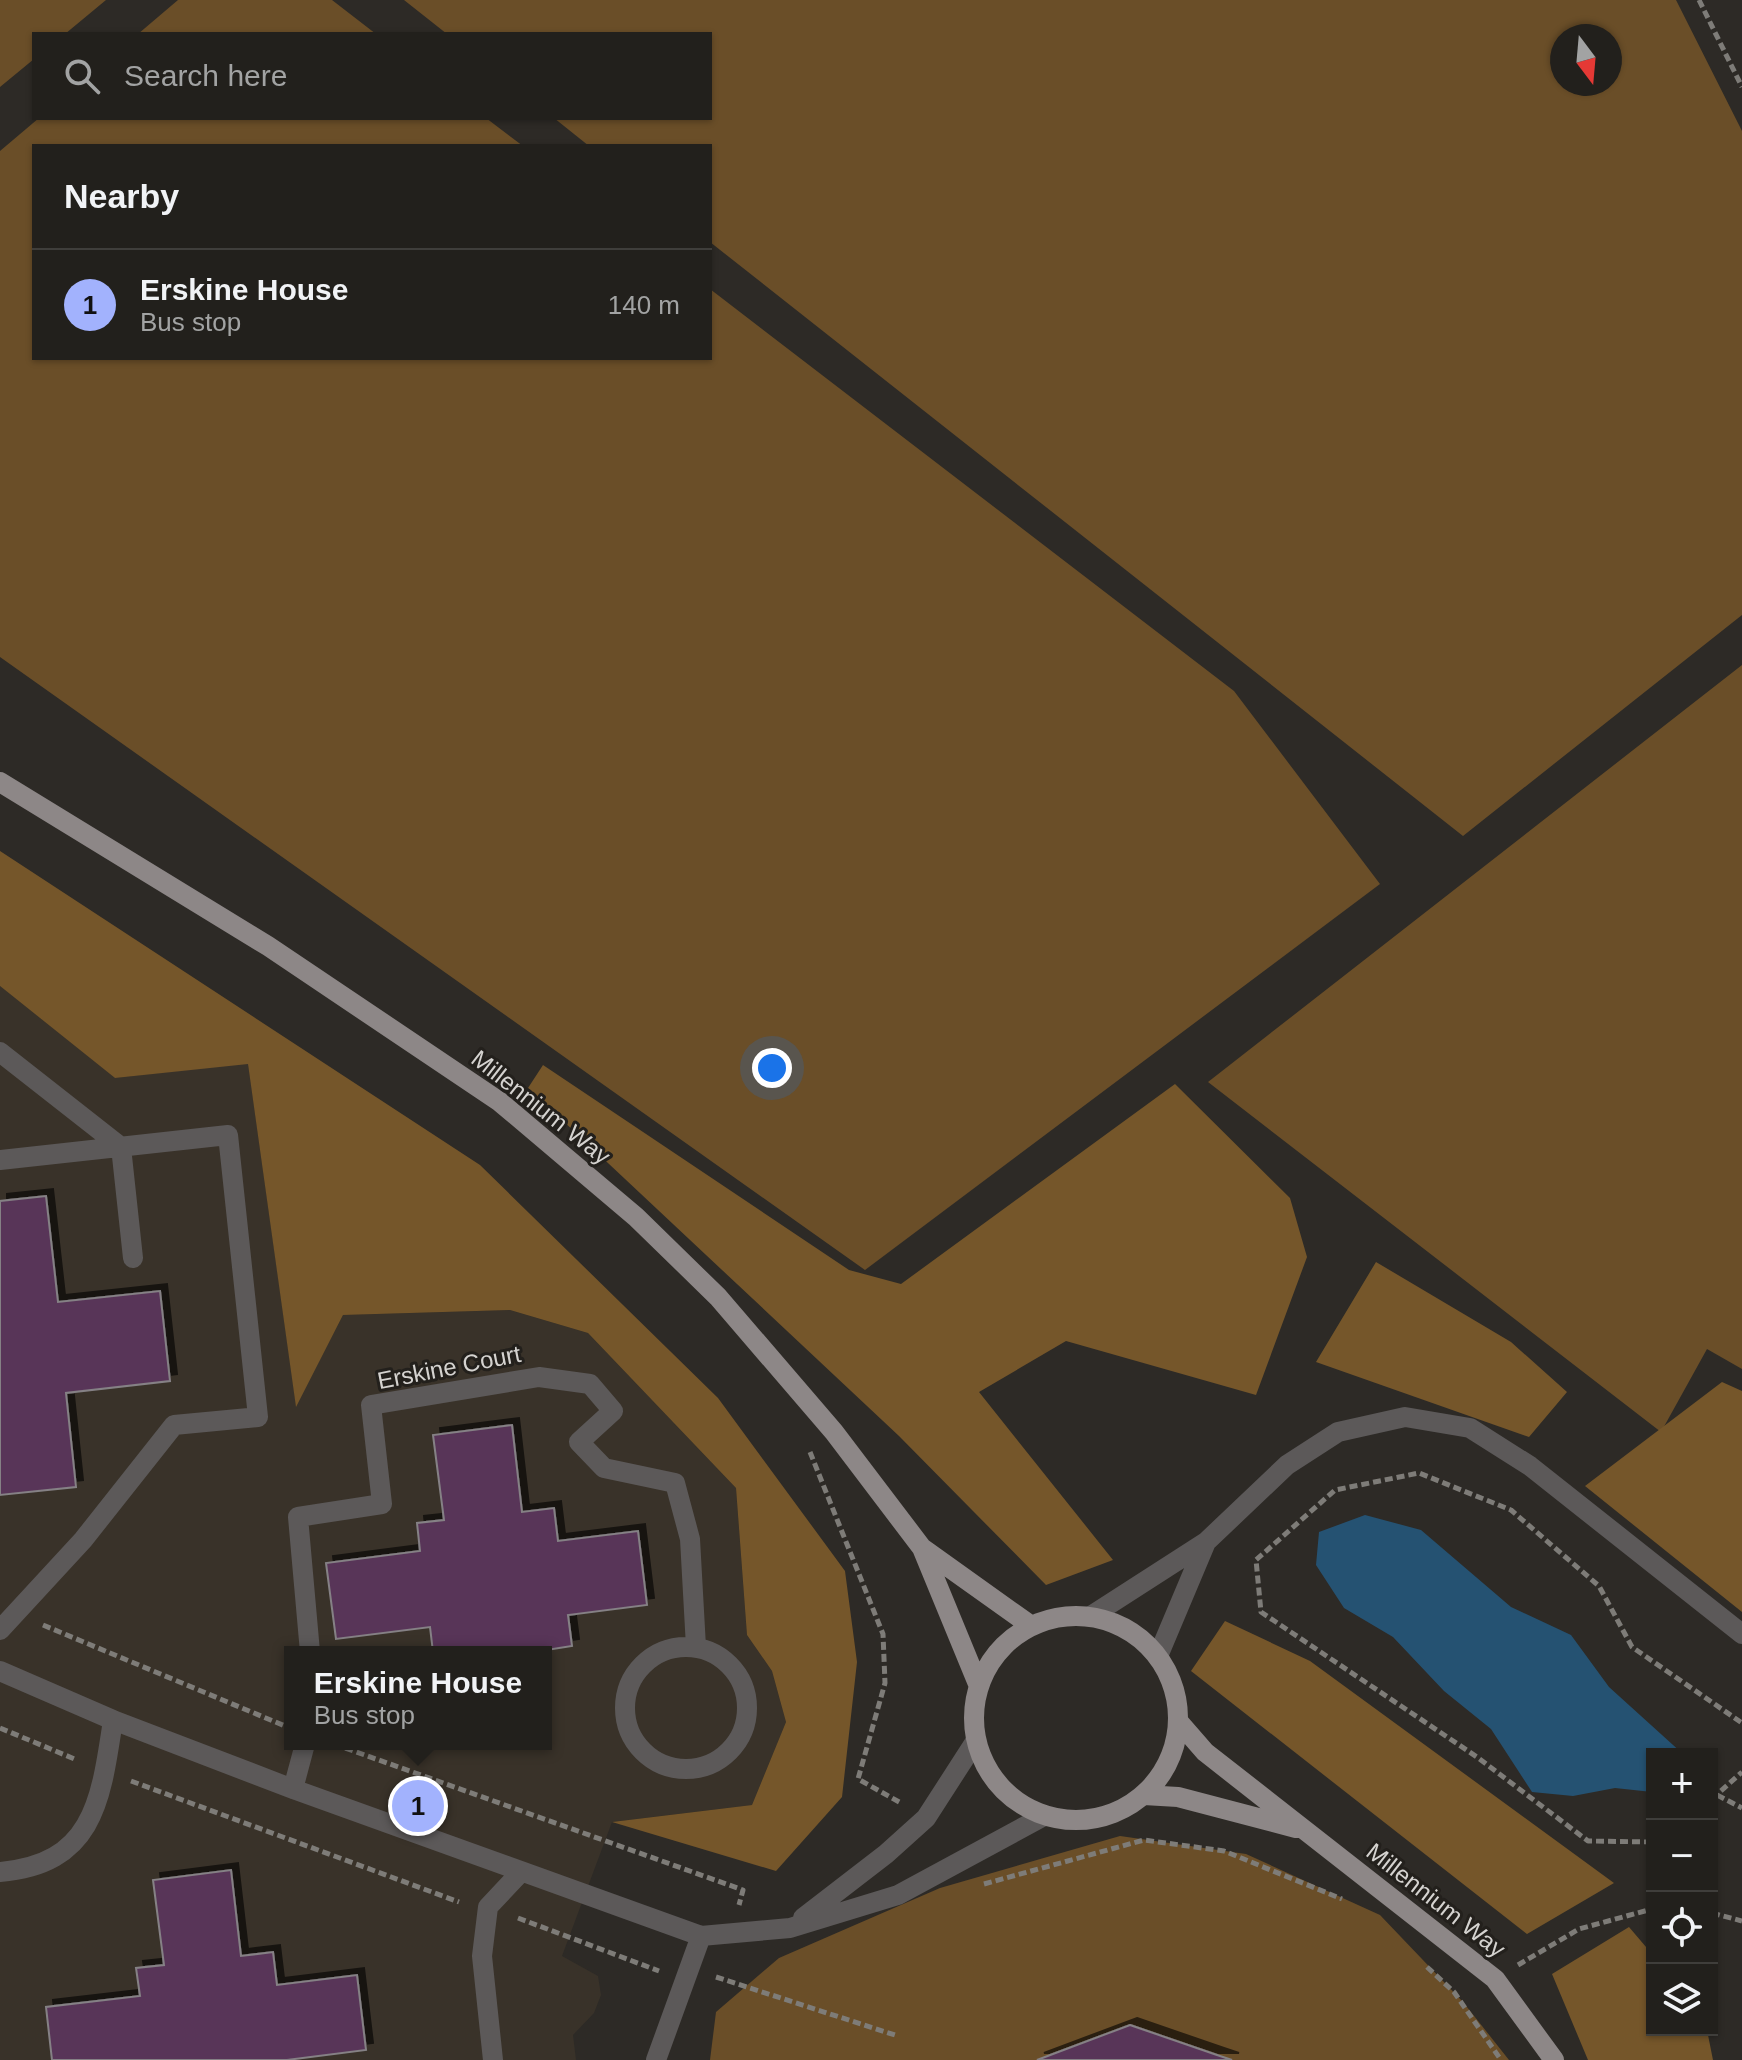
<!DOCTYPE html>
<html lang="en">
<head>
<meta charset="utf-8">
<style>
	:root { --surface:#22201c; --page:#2a2825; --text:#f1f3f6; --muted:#a2a3a3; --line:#3f3e3b; --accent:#a2b2fd }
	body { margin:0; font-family:Helvetica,sans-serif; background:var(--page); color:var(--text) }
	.controls { position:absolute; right:24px; bottom:24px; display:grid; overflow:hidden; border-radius:0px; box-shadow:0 2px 6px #0004 }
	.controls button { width:72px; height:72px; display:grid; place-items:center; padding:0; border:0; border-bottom:2px solid var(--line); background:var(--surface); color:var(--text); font:40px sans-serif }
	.compass { position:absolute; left:1550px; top:24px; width:72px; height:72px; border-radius:50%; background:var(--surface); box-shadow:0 2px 6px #0004; rotate:164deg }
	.you { position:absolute; left:772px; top:1068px; width:28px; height:28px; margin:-20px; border:6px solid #fff; border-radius:50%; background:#1a73e8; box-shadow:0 0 0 12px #1a73e833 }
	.badge { display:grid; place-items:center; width:52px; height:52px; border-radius:50%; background:var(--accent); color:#111; font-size:26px; font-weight:700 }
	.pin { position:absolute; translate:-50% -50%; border:4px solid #fff; box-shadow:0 2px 8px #0006 }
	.popup { position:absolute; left:284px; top:1646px; width:268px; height:104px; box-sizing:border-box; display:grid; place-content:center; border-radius:0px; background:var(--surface); filter:drop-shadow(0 2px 6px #0005); font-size:26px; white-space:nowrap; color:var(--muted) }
	.popup b { font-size:30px; color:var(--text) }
	.popup::after { content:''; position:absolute; left:50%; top:100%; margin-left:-16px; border:16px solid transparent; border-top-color:var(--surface) }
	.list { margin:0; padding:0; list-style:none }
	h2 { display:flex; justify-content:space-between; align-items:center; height:104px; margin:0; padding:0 32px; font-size:34px }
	h2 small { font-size:26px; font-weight:400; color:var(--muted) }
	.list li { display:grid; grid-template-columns:52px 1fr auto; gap:24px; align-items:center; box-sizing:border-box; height:112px; padding:0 32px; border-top:2px solid var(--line) }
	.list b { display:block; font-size:30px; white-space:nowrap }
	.list p { margin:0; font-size:26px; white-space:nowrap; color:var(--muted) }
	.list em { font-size:26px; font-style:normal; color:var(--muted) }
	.icon { flex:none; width:44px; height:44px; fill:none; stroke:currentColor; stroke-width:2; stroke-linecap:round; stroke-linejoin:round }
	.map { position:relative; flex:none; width:1742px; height:2060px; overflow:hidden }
	.search { position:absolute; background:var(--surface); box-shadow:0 2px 6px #0004; left:32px; top:32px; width:680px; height:88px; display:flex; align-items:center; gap:20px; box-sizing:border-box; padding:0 28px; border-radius:0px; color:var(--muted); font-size:30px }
	.panel { position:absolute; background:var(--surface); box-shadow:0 2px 6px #0004; left:32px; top:144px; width:680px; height:216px; border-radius:0px }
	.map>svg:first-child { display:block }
	.built { fill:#393229; fill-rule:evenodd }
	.green { fill:#6a4e28; fill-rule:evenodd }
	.forest { fill:#75562a }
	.water { fill:#255272 }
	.building { fill:#593659; stroke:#858185; stroke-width:2; filter:url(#shadow) }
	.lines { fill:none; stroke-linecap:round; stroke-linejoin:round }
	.path { stroke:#7e7c78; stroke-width:5; stroke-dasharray:8 4; stroke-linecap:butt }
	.minor { stroke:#5c5959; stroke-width:20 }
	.major { stroke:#8d8787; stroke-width:20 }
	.labels { text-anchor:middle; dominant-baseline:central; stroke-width:6; stroke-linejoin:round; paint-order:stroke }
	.street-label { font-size:24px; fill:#d5d3d0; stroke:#23201c }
</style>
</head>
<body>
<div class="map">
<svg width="1742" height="2060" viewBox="0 0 1742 2060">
	<defs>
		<filter id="shadow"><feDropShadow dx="7" dy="-7" stdDeviation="0" flood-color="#0009"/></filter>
	</defs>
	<rect width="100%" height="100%" fill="#2d2a26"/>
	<path class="built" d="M0,986L115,1078L248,1063L296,1405L343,1315L510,1310L588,1333L736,1488L747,1635L772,1671L786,1722L752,1805L612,1822L562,1956L598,1976L601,1995L594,2013L573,2035L576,2060H0ZM290,1652H546V1744H290Z"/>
	<path class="green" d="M0,0H106L65,34H34V59L0,87Z
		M178,0H332L376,34H138Z
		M404,0H1676L1742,131V615L1463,836L710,242V146H589L554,118H710V34H447ZM1610,36V84H1562V36Z
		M39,118H486L523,146H34V358H710V289L1234,691L1380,884L865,1270L0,657V151Z
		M1742,665V1369L1707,1349L1661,1432L1208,1082Z
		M1120,1836L1246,1854L1380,1915L1463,2002L1509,2060H710L716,2012L779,1958L940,1888Z"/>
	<path class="forest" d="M0,851L480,1165L718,1398L845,1571L857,1662L842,1797L776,1871L612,1822L752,1805L786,1722L772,1671L747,1635L736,1488L588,1333L510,1310L343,1315L296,1407L248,1064L115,1078L0,986Z
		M543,1065L849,1270L901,1284L1175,1084L1290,1198L1307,1257L1256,1395L1066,1341L979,1392L1113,1560L1046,1585L899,1436L528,1088Z
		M1376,1262L1511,1342L1567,1392L1529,1437L1316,1362Z
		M1722,1382L1742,1391V1612L1585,1486Z
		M1225,1621L1310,1661L1614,1883L1527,1934L1191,1671Z
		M1629,1927L1652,1954V2030H1707L1713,2060H1588L1552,1974Z"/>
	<path class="water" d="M1365,1515L1421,1530L1511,1607L1571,1635L1609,1687L1683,1754H1652V1792L1615,1788L1573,1796L1532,1792L1491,1729L1444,1691L1393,1637L1344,1608L1316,1565L1319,1532Z"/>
	<path class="building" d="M46,1196L58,1302L160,1291L170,1381L66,1393L76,1487L0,1495V1201Z
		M512,1425L522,1512L554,1508L558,1541L638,1531L647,1605L568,1615L572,1646L534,1652H433L430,1627L336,1639L326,1563L420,1551L417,1523L444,1520L433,1435Z
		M231,1870L241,1956L273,1952L277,1985L357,1975L366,2050L287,2060H52L46,2007L140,1996L136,1968L164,1965L153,1880Z
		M1130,2025L1217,2055L1232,2060H1037Z"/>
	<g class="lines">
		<path class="path" d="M1699,0L1742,87
			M810,1452L883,1634L885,1683L858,1779L901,1803
			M43,1625L285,1726
			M0,1728L77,1760
			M334,1744L743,1890L739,1905
			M131,1781L459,1902
			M1717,1795L1742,1808
			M1712,1799L1742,1772
			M1652,1842L1588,1841L1477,1757L1261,1612L1256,1560L1335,1490L1419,1473L1511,1510L1599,1586L1632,1647L1742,1723
			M984,1884L1144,1840L1224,1851L1342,1899
			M1712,1913L1742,1921
			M518,1918L659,1971
			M1518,1965L1579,1929L1652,1909
			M1427,1967L1454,1992L1501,2060
			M716,1977L898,2036"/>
		<path class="minor" d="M0,1052L121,1147L133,1258
			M0,1160L228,1135L258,1417L174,1425L83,1540L0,1630
			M1091,1616L1206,1542L1287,1465L1338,1432L1405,1417L1470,1428L1530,1466L1742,1634
			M625 1708a61 61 0 1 1 122 0a61 61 0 1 1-122 0Z
			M310,1652L298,1517L382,1504L371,1405L539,1377L590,1384L613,1411L579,1442L604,1468L675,1483L690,1539L696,1647
			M1158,1656L1206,1542
			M0,1671L113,1720L293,1789L701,1936L790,1928L898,1895L1044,1816
			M293,1789L305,1744
			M0,1872C94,1864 101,1800 113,1720
			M803,1918L886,1854L926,1818L975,1742
			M493,2060L482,1956L488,1907L521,1872
			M656,2060L701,1936"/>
		<path class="major" d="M0,782L268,946L500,1102L636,1217L718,1297L834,1432L922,1548L978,1684
			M922,1548L1030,1625
			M974 1718a102 102 0 1 1 204 0a102 102 0 1 1-204 0Z
			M1178,1721L1205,1752L1495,1979L1554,2060
			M1144,1795L1178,1797L1296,1828"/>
	</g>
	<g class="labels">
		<g class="street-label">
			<text transform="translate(541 1107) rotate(38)">Millennium Way</text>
			<text transform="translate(449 1367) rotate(-11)">Erskine Court</text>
			<text transform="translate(1436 1900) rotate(38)">Millennium Way</text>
		</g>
	</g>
</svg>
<div class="controls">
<button>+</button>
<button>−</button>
<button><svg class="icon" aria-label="locate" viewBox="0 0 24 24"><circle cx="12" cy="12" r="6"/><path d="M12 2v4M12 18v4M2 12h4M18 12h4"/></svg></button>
<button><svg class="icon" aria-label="layers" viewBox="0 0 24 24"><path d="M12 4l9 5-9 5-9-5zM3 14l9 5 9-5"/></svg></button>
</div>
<svg class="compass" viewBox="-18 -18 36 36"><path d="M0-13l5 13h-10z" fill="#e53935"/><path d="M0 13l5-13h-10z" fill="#a2a3a3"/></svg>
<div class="you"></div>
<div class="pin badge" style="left:418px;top:1806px">1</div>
<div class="popup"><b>Erskine House</b>Bus stop</div>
<div class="search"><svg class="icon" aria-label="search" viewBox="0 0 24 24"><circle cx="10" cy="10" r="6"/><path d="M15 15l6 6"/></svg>Search here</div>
<section class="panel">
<h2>Nearby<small></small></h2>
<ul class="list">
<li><span class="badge">1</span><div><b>Erskine House</b><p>Bus stop</p></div><em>140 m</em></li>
</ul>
</section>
</div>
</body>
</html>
